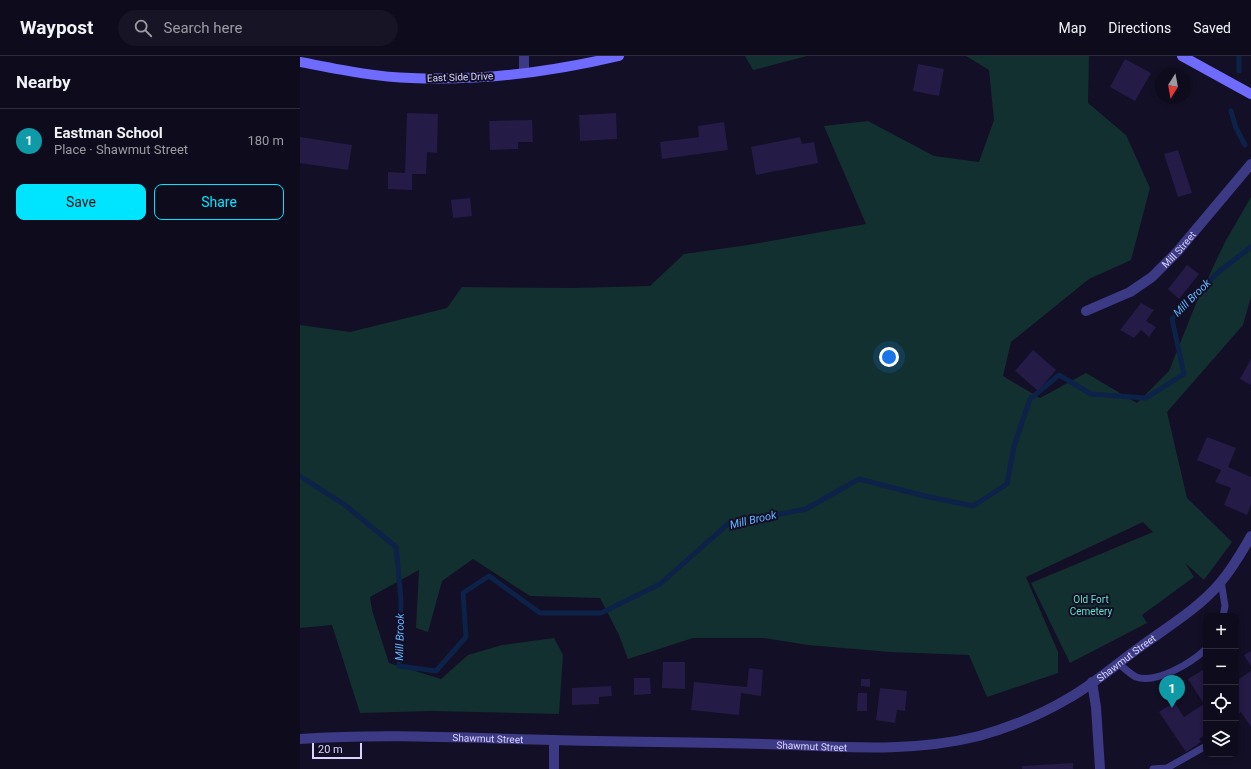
<!DOCTYPE html>
<html lang="en">
<head>
<meta charset="utf-8">
<style>
	:root { --surface:#0e0b1c; --page:#171425; --text:#f1f3f6; --muted:#9b9ba3; --line:#2e2b3b; --accent:#00e5ff }
	body { margin:0; font-family:Roboto,sans-serif; background:var(--page); color:var(--text) }
	.controls { position:absolute; right:12px; bottom:12px; display:grid; overflow:hidden; border-radius:8px; box-shadow:0 2px 6px #0003 }
	.controls button { width:36px; height:36px; display:grid; place-items:center; padding:0; border:0; border-bottom:1px solid var(--line); background:var(--surface); color:var(--text); font:20px sans-serif }
	.compass { position:absolute; left:855px; top:12px; width:36px; height:36px; border-radius:50%; background:var(--surface); box-shadow:0 2px 6px #0003; rotate:191deg }
	.scale { position:absolute; left:12px; bottom:10px; width:50px; box-sizing:border-box; padding-left:4px; border:2px solid #d9d4ff; border-top:0; font-size:11px; line-height:14px; white-space:nowrap; color:#d9d4ff; -webkit-text-stroke:3px #130f26; paint-order:stroke }
	.you { position:absolute; left:589px; top:301px; width:14px; height:14px; margin:-10px; border:3px solid #fff; border-radius:50%; background:#1a73e8; box-shadow:0 0 0 6px #1a73e833 }
	.badge { display:grid; place-items:center; width:26px; height:26px; border-radius:50%; background:var(--accent); color:#fff; font-size:13px; font-weight:700 }
	.pin { position:absolute; translate:-50% -33px; filter:drop-shadow(0 1px 2px #0008) }
	.pin::after { content:''; position:absolute; top:21px; width:14px; height:12px; background:inherit; clip-path:polygon(0 0,100% 0,50% 100%) }
	.list { margin:0; padding:0; list-style:none }
	h2 { display:flex; justify-content:space-between; align-items:center; height:52px; margin:0; padding:0 16px; font-size:17px }
	h2 small { font-size:13px; font-weight:400; color:var(--muted) }
	.list li { display:grid; grid-template-columns:26px 1fr auto; gap:12px; align-items:center; box-sizing:border-box; height:64px; padding:0 16px; border-top:1px solid var(--line) }
	.list b { display:block; font-size:15px; white-space:nowrap }
	.list p { margin:0; font-size:13px; white-space:nowrap; color:var(--muted) }
	.list em { font-size:13px; font-style:normal; color:var(--muted) }
	.actions { display:flex; gap:8px; padding:12px 16px }
	.actions a { flex:1; padding:9px 0; border:1px solid var(--accent); border-radius:8px; text-align:center; font-size:14px; color:var(--accent) }
	.actions .main { background:var(--accent); color:#111 }
	.icon { flex:none; width:22px; height:22px; fill:none; stroke:currentColor; stroke-width:2; stroke-linecap:round; stroke-linejoin:round }
	.map { position:relative; flex:none; width:951px; height:713px; overflow:hidden }
	header { display:flex; align-items:center; gap:24px; box-sizing:border-box; height:56px; padding:0 20px; background:var(--surface); border-bottom:1px solid var(--line) }
	header strong { font-size:19px }
	nav { display:flex; gap:22px; margin-inline-start:auto; font-size:14px }
	.search { width:280px; height:36px; background:var(--page); display:flex; align-items:center; gap:10px; box-sizing:border-box; padding:0 14px; border-radius:22px; color:var(--muted); font-size:15px }
	main { display:flex }
	aside { flex:1; background:var(--surface) }
	.map>svg:first-child { display:block }
	.green { fill:#12302f }
	.lines { fill:none; stroke-linecap:round; stroke-linejoin:round }
	.stream { stroke:#0c2248; stroke-width:5 }
	.building { fill:#241b47 }
	.service { stroke:#3d3a85; stroke-width:7 }
	.minor { stroke:#3d3a85; stroke-width:10 }
	.tertiary { stroke:#3d3a85; stroke-width:10 }
	.secondary { stroke:#6f6bff; stroke-width:10 }
	.labels { text-anchor:middle; dominant-baseline:central; stroke-width:4; stroke-linejoin:round; paint-order:stroke }
	.street-label { font-size:10px; fill:#d9d4ff; stroke:#130f26 }
	.park-label { font-size:10px; fill:#5fe0c0; stroke:#130f26 }
	.water-label { font-size:11px; font-style:italic; fill:#62b6ff; stroke:#130f26 }
</style>
</head>
<body>
<header>
<strong>Waypost</strong>
<div class="search"><svg class="icon" aria-label="search" viewBox="0 0 24 24"><circle cx="10" cy="10" r="6"/><path d="M15 15l6 6"/></svg>Search here</div>
<nav><a>Map</a><a>Directions</a><a>Saved</a></nav>
</header>
<main>
<aside>
<h2>Nearby<small></small></h2>
<ul class="list">
<li><span class="badge" style="background:#0f9aa8">1</span><div><b>Eastman School</b><p>Place · Shawmut Street</p></div><em>180 m</em></li>
</ul>
<div class="actions"><a class="main">Save</a><a>Share</a></div>
</aside>
<div class="map">
<svg width="951" height="713" viewBox="0 0 951 713">
	<rect width="100%" height="100%" fill="#130f26"/>
	<path class="green" d="M445,0H507L453,14Z
		M666,0H789L788,47L826,79L850,132L831,204L789,223L711,286L703,320L740,342L786,317L837,347L869,315L897,245L925,186L951,141V241L943,269L867,356L887,442L932,486L904,524L885,507L894,521L842,559L847,567L770,607L731,527L853,476L843,466L726,521L758,596V617L687,641L669,599L590,596L508,589L464,582H393L328,603L319,579L300,542L230,540L173,503L142,525L128,576L116,572L119,514L70,541L72,554L89,607L141,623L168,599L202,589L254,582L263,599L259,658L131,655L60,657L32,569L0,572V269L50,276L147,252L162,231L275,232L350,230L384,198L448,189L566,168L524,70L568,65L634,100L679,106L694,64L689,14Z"/>
	<g class="lines">
		<path class="stream" d="M939,0V15
			M931,55L936,72L945,89
			M0,420L45,449L96,491L101,543L99,610L136,615L166,581L163,537L189,520L240,557H301L360,528L428,468L506,453L559,423L625,440L673,450L707,428L714,390L730,343L759,319L791,338L846,342L884,318L872,263L886,246L921,214L951,191"/>
	</g>
	<path class="building" d="M825,3L851,17L835,45L810,31Z
		M618,8L644,13L639,40L613,35Z
		M107,57L138,58L137,97L127,96L126,118H112V134L88,133V116L105,117Z
		M316,57L317,83L280,85L279,59Z
		M232,64L233,86H218V93L190,94L189,65Z
		M424,66L428,94L362,103L360,86L399,81L398,70Z
		M0,81L52,89L48,114L0,107Z
		M500,81L502,88L514,86L518,107L456,119L451,91Z
		M878,94L892,137L878,141L864,98Z
		M170,142L172,160L153,162L151,144Z
		M887,209L899,218L879,243L868,233Z
		M841,247L854,254L846,265L856,271L849,281L841,274L834,282L820,274Z
		M733,294L756,314L738,335L715,315Z
		M951,303V329L940,323Z
		M907,381L936,392L928,411L951,421V449L947,459L924,449L931,432L915,426L921,414L897,404Z
		M951,595V610L944,599Z
		M363,606H385V633L362,632Z
		M449,612L463,614L461,640L441,637L439,659L391,654L394,626L447,631Z
		M906,612V678L899,683L901,686L886,696L859,656L874,646L884,661L904,648L888,623Z
		M951,615V671L941,656L936,659V625Z
		M334,622H350L351,638L334,639Z
		M561,623H570V631L561,630Z
		M311,630L312,640L299,641V648L272,649V632Z
		M580,632L607,635L605,655L597,654L595,667L576,664Z
		M558,637H567V655H557Z
		M773,707V713H722V710Z"/>
	<g class="lines">
		<path class="service" d="M921,525L925,550L923,560
			M818,607C823,611 830,618 836,621C857,628 891,607 906,593
			M853,713L867,712L906,690"/>
		<g class="minor">
			<path d="M224,0V17"/>
			<path id="s1" d="M786,255L830,236L852,221L877,196L951,108"/>
			<path d="M792,626L796,651L800,713"/>
			<path d="M254,713V684"/>
		</g>
		<path class="tertiary" id="s2" d="M0,683C84,677 168,682 252,684C323,686 393,686 463,688C535,690 608,698 679,680C708,672 742,658 769,642C795,627 819,606 844,588C869,570 900,551 920,527C932,513 942,496 951,480"/>
		<path class="secondary" d="M882,0L951,38
			M0,6C37,13 74,21 111,22C180,25 252,16 319,0"/>
	</g>
	<g class="labels">
		<g class="street-label">
			<text transform="translate(160 21) rotate(-2)">East Side Drive</text>
			<text stroke="none"><textPath href="#s1" startOffset="113">Mill Street</textPath></text>
			<text stroke="none"><textPath href="#s2" startOffset="848">Shawmut Street</textPath></text>
			<text stroke="none"><textPath href="#s2" startOffset="188">Shawmut Street</textPath></text>
			<text stroke="none"><textPath href="#s2" startOffset="512">Shawmut Street</textPath></text>
		</g>
		<g class="park-label">
			<text x="791" y="543">Old Fort<tspan x="791" dy="12">Cemetery</tspan></text>
		</g>
		<g class="water-label">
			<text transform="translate(892 242) rotate(-45)">Mill Brook</text>
			<text transform="translate(453 464) rotate(-13)">Mill Brook</text>
			<text transform="translate(100 581) rotate(-89)">Mill Brook</text>
		</g>
	</g>
</svg>
<div class="controls">
<button>+</button>
<button>−</button>
<button><svg class="icon" aria-label="locate" viewBox="0 0 24 24"><circle cx="12" cy="12" r="6"/><path d="M12 2v4M12 18v4M2 12h4M18 12h4"/></svg></button>
<button><svg class="icon" aria-label="layers" viewBox="0 0 24 24"><path d="M12 4l9 5-9 5-9-5zM3 14l9 5 9-5"/></svg></button>
</div>
<svg class="compass" viewBox="-18 -18 36 36"><path d="M0-13l5 13h-10z" fill="#e53935"/><path d="M0 13l5-13h-10z" fill="#9b9ba3"/></svg>
<div class="scale">20 m</div>
<div class="you"></div>
<div class="pin badge" style="left:872px;top:652px;background:#0f9aa8">1</div>
</div>
</main>
</body>
</html>
